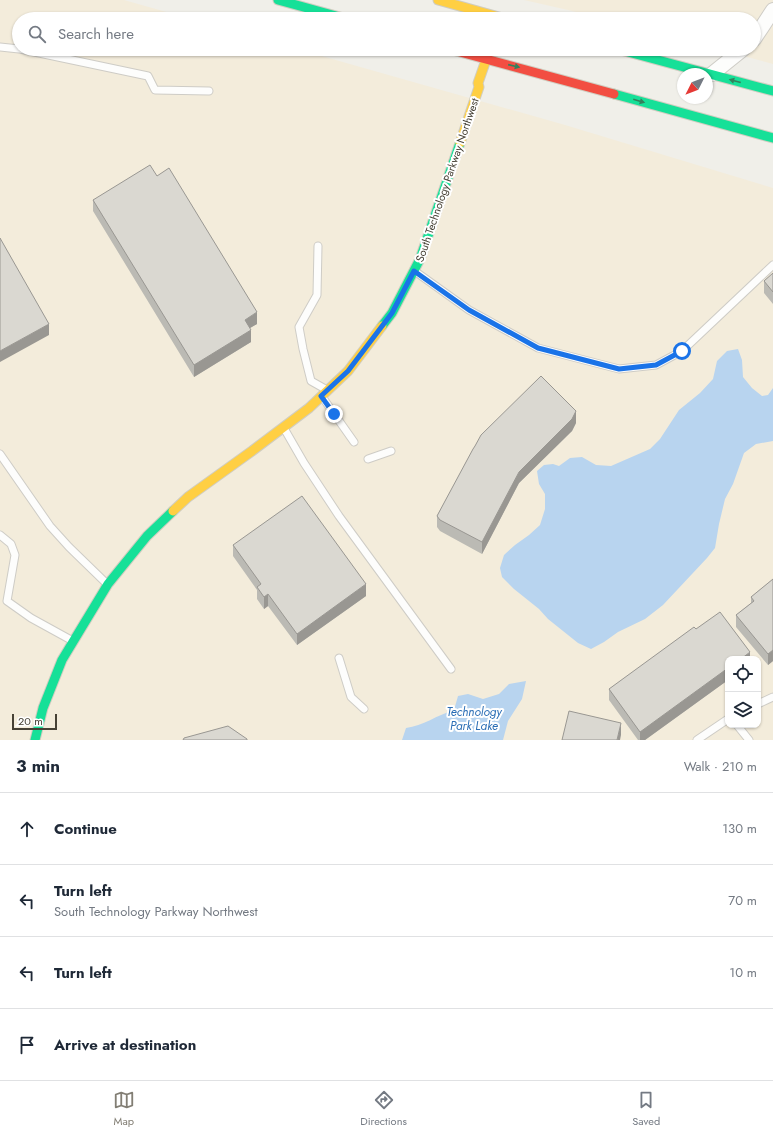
<!DOCTYPE html>
<html lang="en">
<head>
<meta charset="utf-8">
<style>
	:root { --surface:#fff; --page:#f6f6f7; --text:#1f2937; --muted:#747a83; --line:#e0e1e3; --accent:#827e74 }
	body { margin:0; font-family:Jost,sans-serif; background:var(--page); color:var(--text) }
	.controls { position:absolute; right:12px; bottom:12px; display:grid; overflow:hidden; border-radius:8px; box-shadow:0 1px 3px #0004 }
	.controls button { width:36px; height:36px; display:grid; place-items:center; padding:0; border:0; border-bottom:1px solid var(--line); background:var(--surface); color:var(--text); font:20px sans-serif }
	.compass { position:absolute; left:677px; top:68px; width:36px; height:36px; border-radius:50%; background:var(--surface); box-shadow:0 1px 3px #0004; rotate:228deg }
	.scale { position:absolute; left:12px; bottom:10px; width:45px; box-sizing:border-box; padding-left:4px; border:2px solid #464135; border-top:0; font-size:11px; line-height:14px; white-space:nowrap; color:#464135; -webkit-text-stroke:3px #fff; paint-order:stroke }
	.stop { position:absolute; width:12px; height:12px; margin:-9px; border:3px solid #1a73e8; border-radius:50%; background:#fff }
	.stop.end { background:#1a73e8; border-color:#fff; box-shadow:0 1px 4px #0008 }
	.list { margin:0; padding:0; list-style:none }
	h2 { display:flex; justify-content:space-between; align-items:center; height:52px; margin:0; padding:0 16px; font-size:17px }
	h2 small { font-size:13px; font-weight:400; color:var(--muted) }
	.list li { display:grid; grid-template-columns:26px 1fr auto; gap:12px; align-items:center; box-sizing:border-box; height:72px; padding:0 16px; border-top:1px solid var(--line) }
	.list b { display:block; font-size:15px; white-space:nowrap }
	.list p { margin:0; font-size:13px; white-space:nowrap; color:var(--muted) }
	.list em { font-size:13px; font-style:normal; color:var(--muted) }
	.icon { flex:none; width:22px; height:22px; fill:none; stroke:currentColor; stroke-width:2; stroke-linecap:round; stroke-linejoin:round }
	.map { position:relative; flex:none; width:773px; height:740px; overflow:hidden }
	.search { position:absolute; background:var(--surface); box-shadow:0 1px 3px #0004; left:12px; right:12px; top:12px; height:44px; display:flex; align-items:center; gap:10px; box-sizing:border-box; padding:0 14px; border-radius:22px; color:var(--muted); font-size:15px }
	.sheet { height:340px; background:var(--surface) }
	nav { display:flex; justify-content:space-around; align-items:center; box-sizing:border-box; height:56px; border-top:1px solid var(--line); background:var(--surface); font-size:11px; color:var(--muted) }
	nav a { display:grid; justify-items:center; gap:2px }
	nav .on { color:var(--accent) }
	.map>svg:first-child { display:block }
	.commercial { fill:#f3ecdb; fill-rule:evenodd }
	.water { fill:#b8d4ef }
	.lines { fill:none; stroke-linecap:round; stroke-linejoin:round }
	.lane-casing { stroke:#ceccc6; stroke-width:9 }
	.street-casing { stroke:#ceccc6; stroke-width:16 }
	.fast-casing { stroke:#d0cdc0; stroke-width:11 }
	.slow-casing { stroke:#d0cdc0; stroke-width:11 }
	.jam-casing { stroke:#d0cdc0; stroke-width:11 }
	.lane { stroke:#fdfdfc; stroke-width:7 }
	.street { stroke:#fdfdfc; stroke-width:14 }
	.fast { stroke:#16e098; stroke-width:9 }
	.slow { stroke:#ffcf43; stroke-width:9 }
	.jam { stroke:#f24e42; stroke-width:9 }
	.wall { fill:#bbbab4 }
	.shaded-wall { fill:#999792 }
	.building { fill:#dad8d1; stroke:#999792 }
	.oneway { fill:#33815d }
	.route { stroke:#1a73e8; stroke-width:5 }
	.labels { text-anchor:middle; dominant-baseline:central; stroke-width:4; stroke-linejoin:round; paint-order:stroke }
	.street-label { font-size:11px; fill:#464135; stroke:#fff }
	.water-label { font-size:12px; font-style:italic; fill:#2b6eb5; stroke:#fff }
</style>
</head>
<body>
<div class="map">
<svg width="773" height="740" viewBox="0 0 773 740">
	<rect width="100%" height="100%" fill="#f0efe9"/>
	<path class="commercial" d="M0,0H124L191,19H19V49H297L565,125L773,188V740H0ZM728,659H758V725H728Z
		M524,0H773V64L717,49H754V19H604L568,10Z"/>
	<path class="water" d="M738,349L742,360L743,377L752,388L762,396L768,395L773,388V441L756,444L744,453L733,484L725,499L719,524L715,548L707,558L663,605L645,619L618,632L604,642L591,649L578,643L548,619L539,609L514,589L502,577L500,568L504,555L515,545L529,535L540,525L545,509V494L539,484L537,471L544,465L553,464L559,466L570,458L582,457L596,465L611,466L650,449L660,439L679,410L700,393L713,379L717,361L727,351Z
		M526,681L522,699L508,721L503,740H402L406,728C423,726 437,715 454,710L458,696L468,694L483,699L499,694L509,684Z"/>
	<g class="lines">
		<defs>
			<path id="lane" d="M0,47L19,49
				M20,49L148,76L155,90L209,91
				M318,246L317,295L299,327L303,349L311,381L327,390
				M416,272L469,310L538,348L619,369L656,365L682,351L773,265
				M323,398L354,442
				M285,430L304,463L339,516L451,669
				M0,454L50,526L69,547L106,583
				M368,459L391,451
				M0,535L11,544L15,555L7,601L31,618L71,640
				M339,658L351,697L364,709
				M758,704L773,697
				M737,725L749,740
				M697,740L728,719"/>
			<path id="street" d="M754,39L762,27L773,10
				M712,74L743,49"/>
			<path id="fast" d="M278,0L347,19
				M617,49L773,91
				M614,94L773,138
				M382,326L392,313L420,259L460,143
				M35,740L43,708L62,660L108,584L147,536L173,511"/>
			<path id="slow" d="M438,0L506,19
				M460,143L479,87L478,83L486,60L488,49
				M173,511L188,497L252,451L309,408L348,371L382,326"/>
			<path id="jam" d="M449,49L614,94"/>
		</defs>
		<use href="#lane" class="lane-casing"/>
		<use href="#street" class="street-casing"/>
		<use href="#fast" class="fast-casing"/>
		<use href="#slow" class="slow-casing"/>
		<use href="#jam" class="jam-casing"/>
		<use href="#lane" class="lane"/>
		<use href="#street" class="street"/>
		<use href="#fast" class="fast"/>
		<use href="#slow" class="slow"/>
		<use href="#jam" class="jam"/>
	</g>
	<path class="wall" d="M157,176L257,324L250,328L251,342L194,377L93,211V200Z
		M773,273V304L764,293V281Z
		M576,423L572,431L519,483L482,554L440,531L437,527V516L475,446Z
		M233,545L366,596L297,645L268,606L264,609L257,599V590L233,556Z
		M773,579V661L768,665L736,627V615L751,603V597Z
		M696,629L750,659H728V680L645,740H638L609,700V689Z"/>
	<path class="shaded-wall" d="M257,312V324L245,331V320Z
		M49,324V335L0,362V351Z
		M251,330V342L194,377V365Z
		M576,411V423L572,431L519,483L482,554V542L519,472Z
		M366,584V596L297,645V634Z
		M268,594V606L264,609V597Z
		M773,650V661L768,665V654Z
		M750,652V659H741Z
		M728,668V680L645,740H640V732Z
		M621,723V735L620,740H617Z"/>
	<path class="building" d="M150,165L157,176L169,168L257,312L245,320L251,330L194,365L93,200Z
		M0,238L49,324L0,351Z
		M773,273V292L764,281Z
		M541,376L576,411L572,419L519,472L482,542L440,520L437,516L473,449L475,446L481,435Z
		M302,496L366,584L297,634L268,594L264,597L257,587L261,584L233,545Z
		M773,579V650L768,654L736,615L754,601L751,597Z
		M720,612L750,652L741,659H728V668L640,732L609,689L694,627L696,629Z
		M569,711L621,723L617,740H562Z
		M228,726L247,739V740H183L184,738Z"/>
	<defs><path id="oneway-solid" d="M-6-.8H1V-3.2L6.5 0L1 3.2V.8H-6Z"/></defs>
	<g class="oneway">
		<use href="#oneway-solid" transform="translate(514 66) rotate(13)"/>
		<use href="#oneway-solid" transform="translate(735 81) rotate(-165)"/>
		<use href="#oneway-solid" transform="translate(639 101) rotate(16)"/>
	</g>
	<g class="lines">
		<path class="route" d="M334,414L321,396L348,371L392,313L414,271L469,310L538,348L619,369L656,365L682,351"/>
	</g>
	<g class="labels">
		<g class="street-label">
			<text transform="translate(447 180) rotate(-71)">South Technology Parkway Northwest</text>
		</g>
		<g class="water-label">
			<text x="474" y="712">Technology<tspan x="474" dy="14">Park Lake</tspan></text>
		</g>
	</g>
</svg>
<div class="controls">
<button><svg class="icon" aria-label="locate" viewBox="0 0 24 24"><circle cx="12" cy="12" r="6"/><path d="M12 2v4M12 18v4M2 12h4M18 12h4"/></svg></button>
<button><svg class="icon" aria-label="layers" viewBox="0 0 24 24"><path d="M12 4l9 5-9 5-9-5zM3 14l9 5 9-5"/></svg></button>
</div>
<svg class="compass" viewBox="-18 -18 36 36"><path d="M0-13l5 13h-10z" fill="#e53935"/><path d="M0 13l5-13h-10z" fill="#747a83"/></svg>
<div class="scale">20 m</div>
<div class="stop" style="left:682px;top:351px"></div>
<div class="stop end" style="left:334px;top:414px"></div>
<div class="search"><svg class="icon" aria-label="search" viewBox="0 0 24 24"><circle cx="10" cy="10" r="6"/><path d="M15 15l6 6"/></svg>Search here</div>
</div>
<section class="sheet">
<h2>3 min<small>Walk · 210 m</small></h2>
<ul class="list">
<li><svg class="icon" aria-label="ahead" viewBox="0 0 24 24"><path d="M12 20V5M6 11l6-6 6 6"/></svg><div><b>Continue</b></div><em>130 m</em></li>
<li><svg class="icon" aria-label="left" viewBox="0 0 24 24"><path d="M17 20v-9H6M10 6l-5 5 5 5"/></svg><div><b>Turn left</b><p>South Technology Parkway Northwest</p></div><em>70 m</em></li>
<li><svg class="icon" aria-label="left" viewBox="0 0 24 24"><path d="M17 20v-9H6M10 6l-5 5 5 5"/></svg><div><b>Turn left</b></div><em>10 m</em></li>
<li><svg class="icon" aria-label="arrive" viewBox="0 0 24 24"><path d="M6 21V4h12l-3 4 3 4H6"/></svg><div><b>Arrive at destination</b></div></li>
</ul>
</section>
<nav>
<a class="on"><svg class="icon" aria-label="map" viewBox="0 0 24 24"><path d="M3 6l6-2 6 2 6-2v14l-6 2-6-2-6 2zM9 4v14M15 6v14"/></svg>Map</a>
<a><svg class="icon" aria-label="directions" viewBox="0 0 24 24"><path d="M12 3l9 9-9 9-9-9zM9 14v-3h6M13 9l2 2-2 2"/></svg>Directions</a>
<a><svg class="icon" aria-label="saved" viewBox="0 0 24 24"><path d="M7 4h10v16l-5-4-5 4z"/></svg>Saved</a>
</nav>
</body>
</html>
